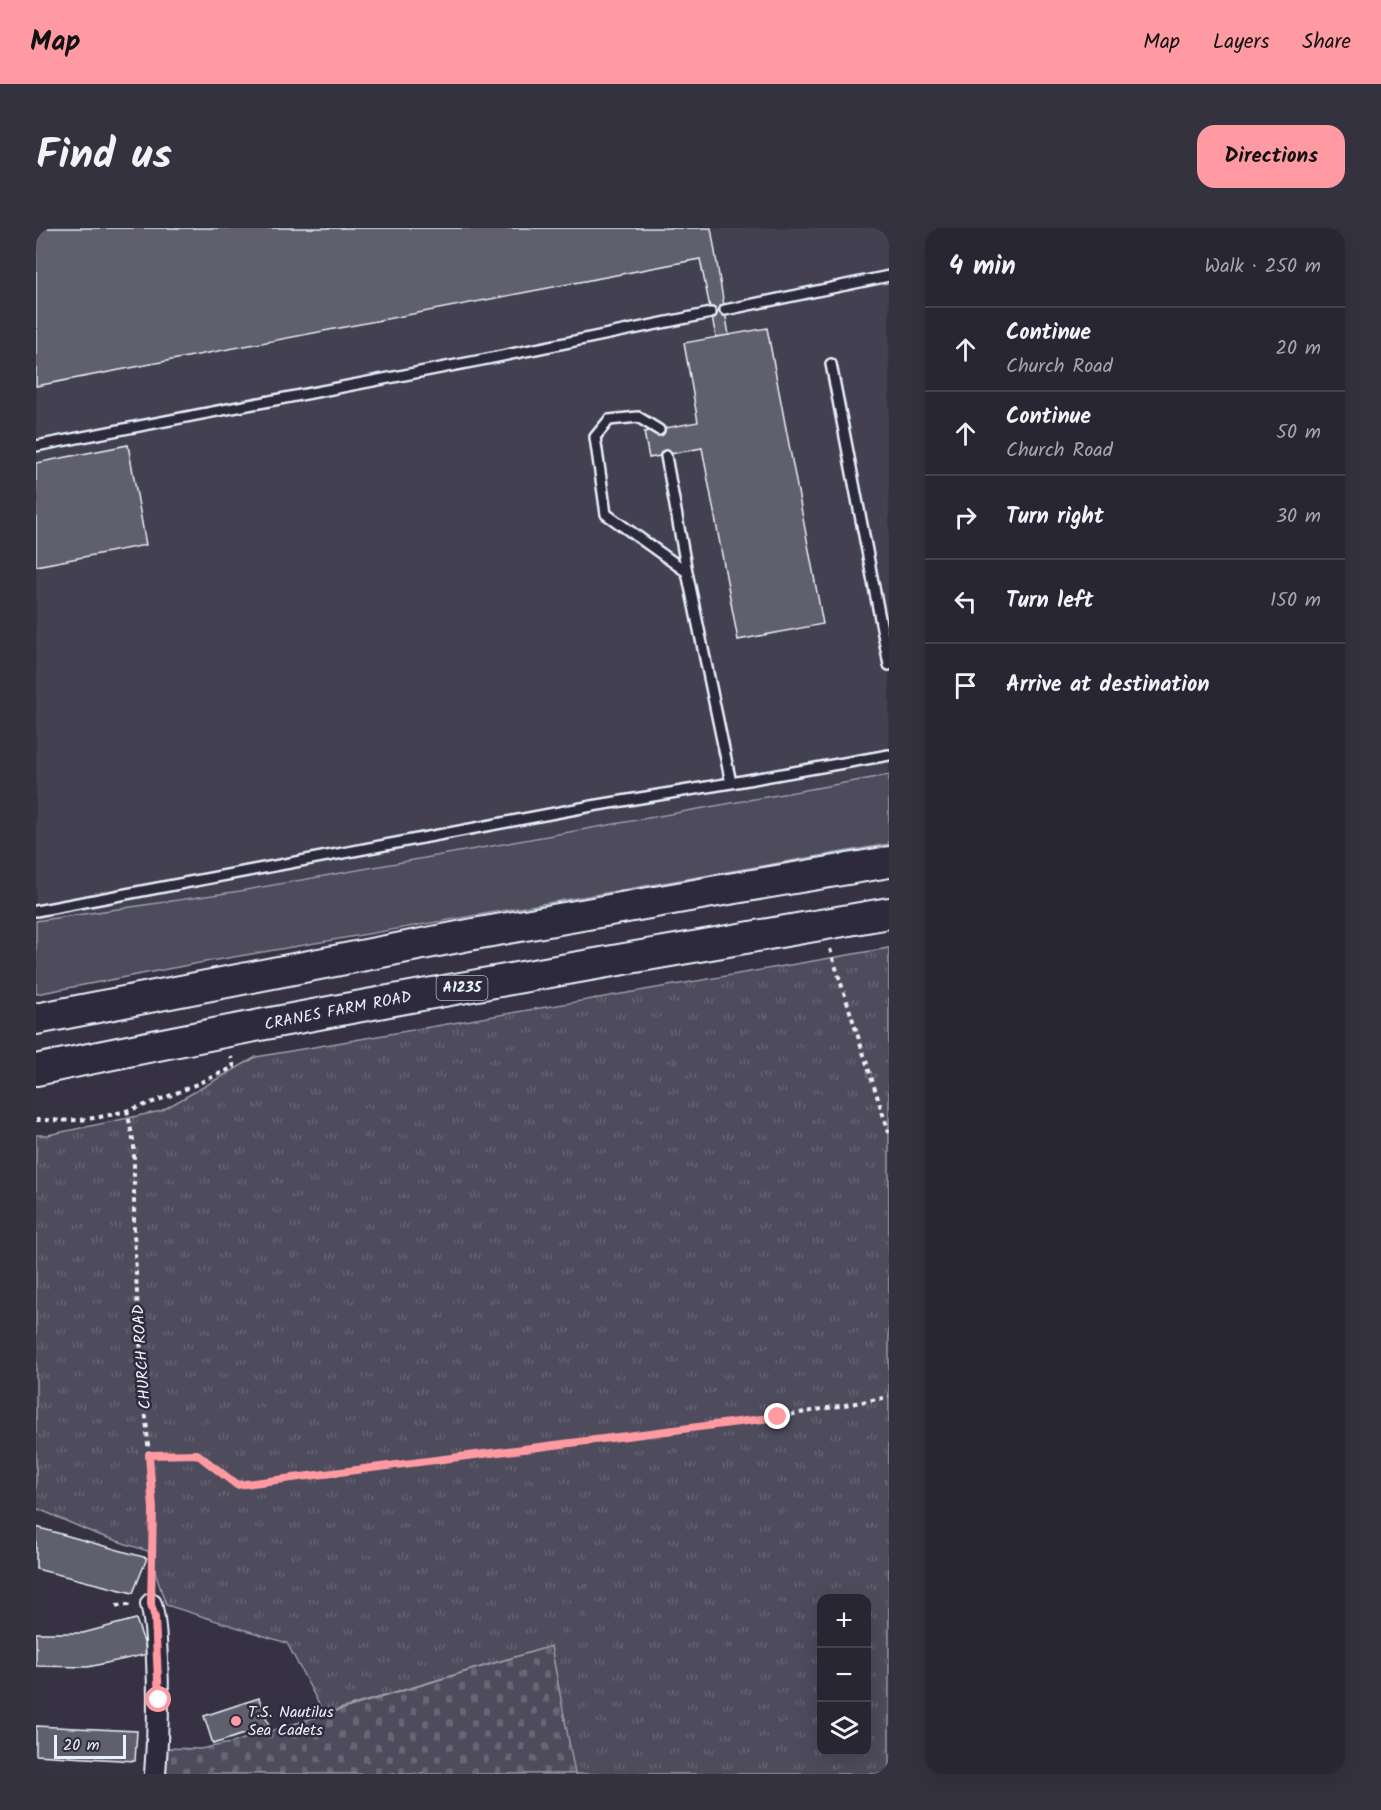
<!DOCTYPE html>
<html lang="en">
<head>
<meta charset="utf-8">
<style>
	:root { --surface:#282633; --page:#34323f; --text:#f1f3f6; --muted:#a5a5ac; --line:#44434e; --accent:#ff9aa2 }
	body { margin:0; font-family:Kalam,sans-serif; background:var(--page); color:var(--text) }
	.controls { position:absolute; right:18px; bottom:18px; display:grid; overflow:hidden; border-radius:12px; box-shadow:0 6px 24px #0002 }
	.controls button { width:54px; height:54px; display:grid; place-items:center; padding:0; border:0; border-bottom:2px solid var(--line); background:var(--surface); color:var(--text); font:30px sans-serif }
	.scale { position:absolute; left:18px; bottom:15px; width:72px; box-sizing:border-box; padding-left:6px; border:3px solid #e8f1f8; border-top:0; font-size:16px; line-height:21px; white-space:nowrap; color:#e8f1f8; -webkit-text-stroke:4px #2f2a3d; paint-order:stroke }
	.stop { position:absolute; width:18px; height:18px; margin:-14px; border:4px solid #ff9aa2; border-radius:50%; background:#fff }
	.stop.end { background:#ff9aa2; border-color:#fff; box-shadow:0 2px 6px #0008 }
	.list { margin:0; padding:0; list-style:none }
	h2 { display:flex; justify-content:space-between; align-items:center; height:78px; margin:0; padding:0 24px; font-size:26px }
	h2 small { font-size:20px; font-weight:400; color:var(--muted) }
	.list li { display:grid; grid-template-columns:39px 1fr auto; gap:18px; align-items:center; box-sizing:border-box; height:84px; padding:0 24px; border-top:2px solid var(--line) }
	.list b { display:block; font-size:22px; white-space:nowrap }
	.list p { margin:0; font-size:20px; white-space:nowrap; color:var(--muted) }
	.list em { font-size:20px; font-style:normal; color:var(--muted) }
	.icon { flex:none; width:33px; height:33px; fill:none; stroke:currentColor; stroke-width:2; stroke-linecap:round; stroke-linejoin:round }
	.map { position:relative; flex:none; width:853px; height:1546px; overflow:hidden; border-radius:18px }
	header { display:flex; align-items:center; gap:36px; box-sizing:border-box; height:84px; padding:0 30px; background:var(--accent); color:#111 }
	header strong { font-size:28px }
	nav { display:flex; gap:33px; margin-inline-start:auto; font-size:21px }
	.intro { display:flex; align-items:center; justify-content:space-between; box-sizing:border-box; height:144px; padding:0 36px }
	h1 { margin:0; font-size:42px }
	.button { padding:15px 27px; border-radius:18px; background:var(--accent); color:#111; font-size:21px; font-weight:700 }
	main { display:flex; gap:36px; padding:0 36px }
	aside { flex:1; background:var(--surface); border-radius:18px; box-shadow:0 6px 24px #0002 }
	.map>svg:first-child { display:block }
	.built { fill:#433f51 }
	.grass { fill:#4d4b5c; stroke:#9a9eaa; stroke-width:1.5 }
	.cemetery { fill:url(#cemetery-stones); stroke:#9a9eaa; stroke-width:1.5 }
	.park { fill:url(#park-tufts); stroke:#9a9eaa; stroke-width:1.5; fill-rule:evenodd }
	.building { fill:#605e6e; stroke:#e8f1f8; stroke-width:1.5 }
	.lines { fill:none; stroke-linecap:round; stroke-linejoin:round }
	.lane-casing { stroke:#e8f1f8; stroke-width:14 }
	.street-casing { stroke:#e8f1f8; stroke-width:24 }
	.primary-casing { stroke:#e8f1f8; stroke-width:34 }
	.path { stroke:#e8f1f8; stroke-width:4; stroke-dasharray:4.5 4.5; stroke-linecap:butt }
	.lane { stroke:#2f2a3d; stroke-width:9 }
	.street { stroke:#2f2a3d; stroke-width:20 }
	.primary { stroke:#2f2a3d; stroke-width:30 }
	.route { stroke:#ff9aa2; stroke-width:8 }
	.poi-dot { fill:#ff9aa2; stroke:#2f2a3d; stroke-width:2 }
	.labels { text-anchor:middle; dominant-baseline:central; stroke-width:5; stroke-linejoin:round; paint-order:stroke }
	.shield { fill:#2f2a3d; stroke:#b0b5c0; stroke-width:1.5 }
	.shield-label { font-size:15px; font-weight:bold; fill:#e8f1f8 }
	.street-label { font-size:16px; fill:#e8f1f8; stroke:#2f2a3d }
	.poi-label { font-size:16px; fill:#e8f1f8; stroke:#2f2a3d; text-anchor:start }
</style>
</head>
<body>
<header>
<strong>Map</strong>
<nav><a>Map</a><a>Layers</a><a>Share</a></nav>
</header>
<div class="intro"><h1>Find us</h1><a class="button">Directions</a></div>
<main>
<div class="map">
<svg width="853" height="1546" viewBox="0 0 853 1546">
	<defs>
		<pattern id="cemetery-stones" width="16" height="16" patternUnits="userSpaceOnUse" patternTransform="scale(1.5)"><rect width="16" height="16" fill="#4d4b5c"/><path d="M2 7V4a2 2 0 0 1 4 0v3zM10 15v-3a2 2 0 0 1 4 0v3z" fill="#676574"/></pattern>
		<pattern id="park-tufts" width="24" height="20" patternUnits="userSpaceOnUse" patternTransform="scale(1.5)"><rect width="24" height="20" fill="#4d4b5c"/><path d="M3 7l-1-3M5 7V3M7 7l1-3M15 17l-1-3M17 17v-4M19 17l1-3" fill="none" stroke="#676574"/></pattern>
	</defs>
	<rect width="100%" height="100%" fill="#363244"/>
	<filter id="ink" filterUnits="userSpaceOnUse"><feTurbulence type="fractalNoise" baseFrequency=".0167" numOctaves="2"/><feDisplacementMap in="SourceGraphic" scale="12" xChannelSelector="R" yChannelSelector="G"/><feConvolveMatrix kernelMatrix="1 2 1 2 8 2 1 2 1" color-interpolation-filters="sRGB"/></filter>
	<g filter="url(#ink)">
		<path class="built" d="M0,0H853V547L0,699Z"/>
		<path class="grass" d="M853,547V616L163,735L0,766V693L204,663Z"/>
		<path class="cemetery" d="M515,1418L541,1546H128L131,1520L164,1521L195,1515Z"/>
		<path class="park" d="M853,720V1546H539L515,1418L287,1486L284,1478L251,1415L130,1377L112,1323L60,1306L0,1280V907H12L125,883L220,829ZM786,1370H830V1524H786Z"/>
		<path class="building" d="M0,0H675L693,107L680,109L664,31L0,158Z
			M731,100L787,396L702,412L666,220L613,230L608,204L662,194L648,115Z
			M92,217L110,317L0,338V235Z
			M0,1299L111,1330L97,1365L0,1341Z
			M100,1391L112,1426L52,1439L0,1438V1405H47Z
			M223,1470L233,1498L177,1516L168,1488Z
			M0,1498L101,1503L99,1533L0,1527Z"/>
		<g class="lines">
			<defs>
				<path id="lane" d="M689,82L853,48
					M795,136L853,437
					M623,202L602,189L573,192L559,209L570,286L651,344L695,555
					M0,218L446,132L675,85
					M630,228L651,344
					M0,683L556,578L695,555L853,527"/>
				<path id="street" d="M115,1376C120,1394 120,1413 121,1432C123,1472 122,1507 119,1546"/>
				<path id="primary" d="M0,791L438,706L687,662L853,634
					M0,842C283,782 568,735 853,685"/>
			</defs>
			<use href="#lane" class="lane-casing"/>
			<use href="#street" class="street-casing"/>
			<use href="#primary" class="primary-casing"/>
			<path class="path" d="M794,721L853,905
				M91,882L98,917V1005L102,1086L117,1281L116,1357
				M0,892C14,892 28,893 42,892C97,887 148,862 198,839L195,829
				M113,1227L161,1226L201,1257L742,1189L853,1169
				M80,1378L94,1377"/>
			<use href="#lane" class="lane"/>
			<use href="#street" class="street"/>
			<use href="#primary" class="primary"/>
		</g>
	</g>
	<g class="lines" filter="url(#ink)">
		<path class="route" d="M123,1472L119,1390L115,1376L117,1281L113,1227L161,1226L201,1257L742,1189"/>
	</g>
	<circle class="poi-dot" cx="200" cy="1493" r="6"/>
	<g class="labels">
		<rect class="shield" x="400.5" y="748" width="51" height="24" rx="4.5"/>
		<g class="shield-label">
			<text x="426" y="760">A1235</text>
		</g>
		<g class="street-label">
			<text transform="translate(302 783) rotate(-11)">CRANES FARM ROAD</text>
			<text transform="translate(106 1129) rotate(-94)">CHURCH ROAD</text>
		</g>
		<g class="poi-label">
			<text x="212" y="1484">T.S. Nautilus<tspan x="212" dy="18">Sea Cadets</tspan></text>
		</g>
	</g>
</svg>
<div class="controls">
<button>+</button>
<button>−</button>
<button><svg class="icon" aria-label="layers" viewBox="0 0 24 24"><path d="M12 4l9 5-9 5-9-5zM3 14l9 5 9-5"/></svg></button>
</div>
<div class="scale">20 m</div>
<div class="stop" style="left:123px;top:1472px"></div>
<div class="stop end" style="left:742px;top:1189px"></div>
</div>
<aside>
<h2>4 min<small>Walk · 250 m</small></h2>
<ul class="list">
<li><svg class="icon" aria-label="ahead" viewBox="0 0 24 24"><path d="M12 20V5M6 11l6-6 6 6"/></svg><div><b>Continue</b><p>Church Road</p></div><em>20 m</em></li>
<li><svg class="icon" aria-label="ahead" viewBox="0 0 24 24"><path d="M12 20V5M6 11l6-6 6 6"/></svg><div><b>Continue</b><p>Church Road</p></div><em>50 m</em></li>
<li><svg class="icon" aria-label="right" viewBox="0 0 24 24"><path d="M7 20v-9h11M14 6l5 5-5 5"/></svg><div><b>Turn right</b></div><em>30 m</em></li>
<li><svg class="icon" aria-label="left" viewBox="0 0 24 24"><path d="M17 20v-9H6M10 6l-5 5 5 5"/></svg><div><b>Turn left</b></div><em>150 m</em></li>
<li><svg class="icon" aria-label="arrive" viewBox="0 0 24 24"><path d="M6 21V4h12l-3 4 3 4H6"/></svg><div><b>Arrive at destination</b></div></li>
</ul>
</aside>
</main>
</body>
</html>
